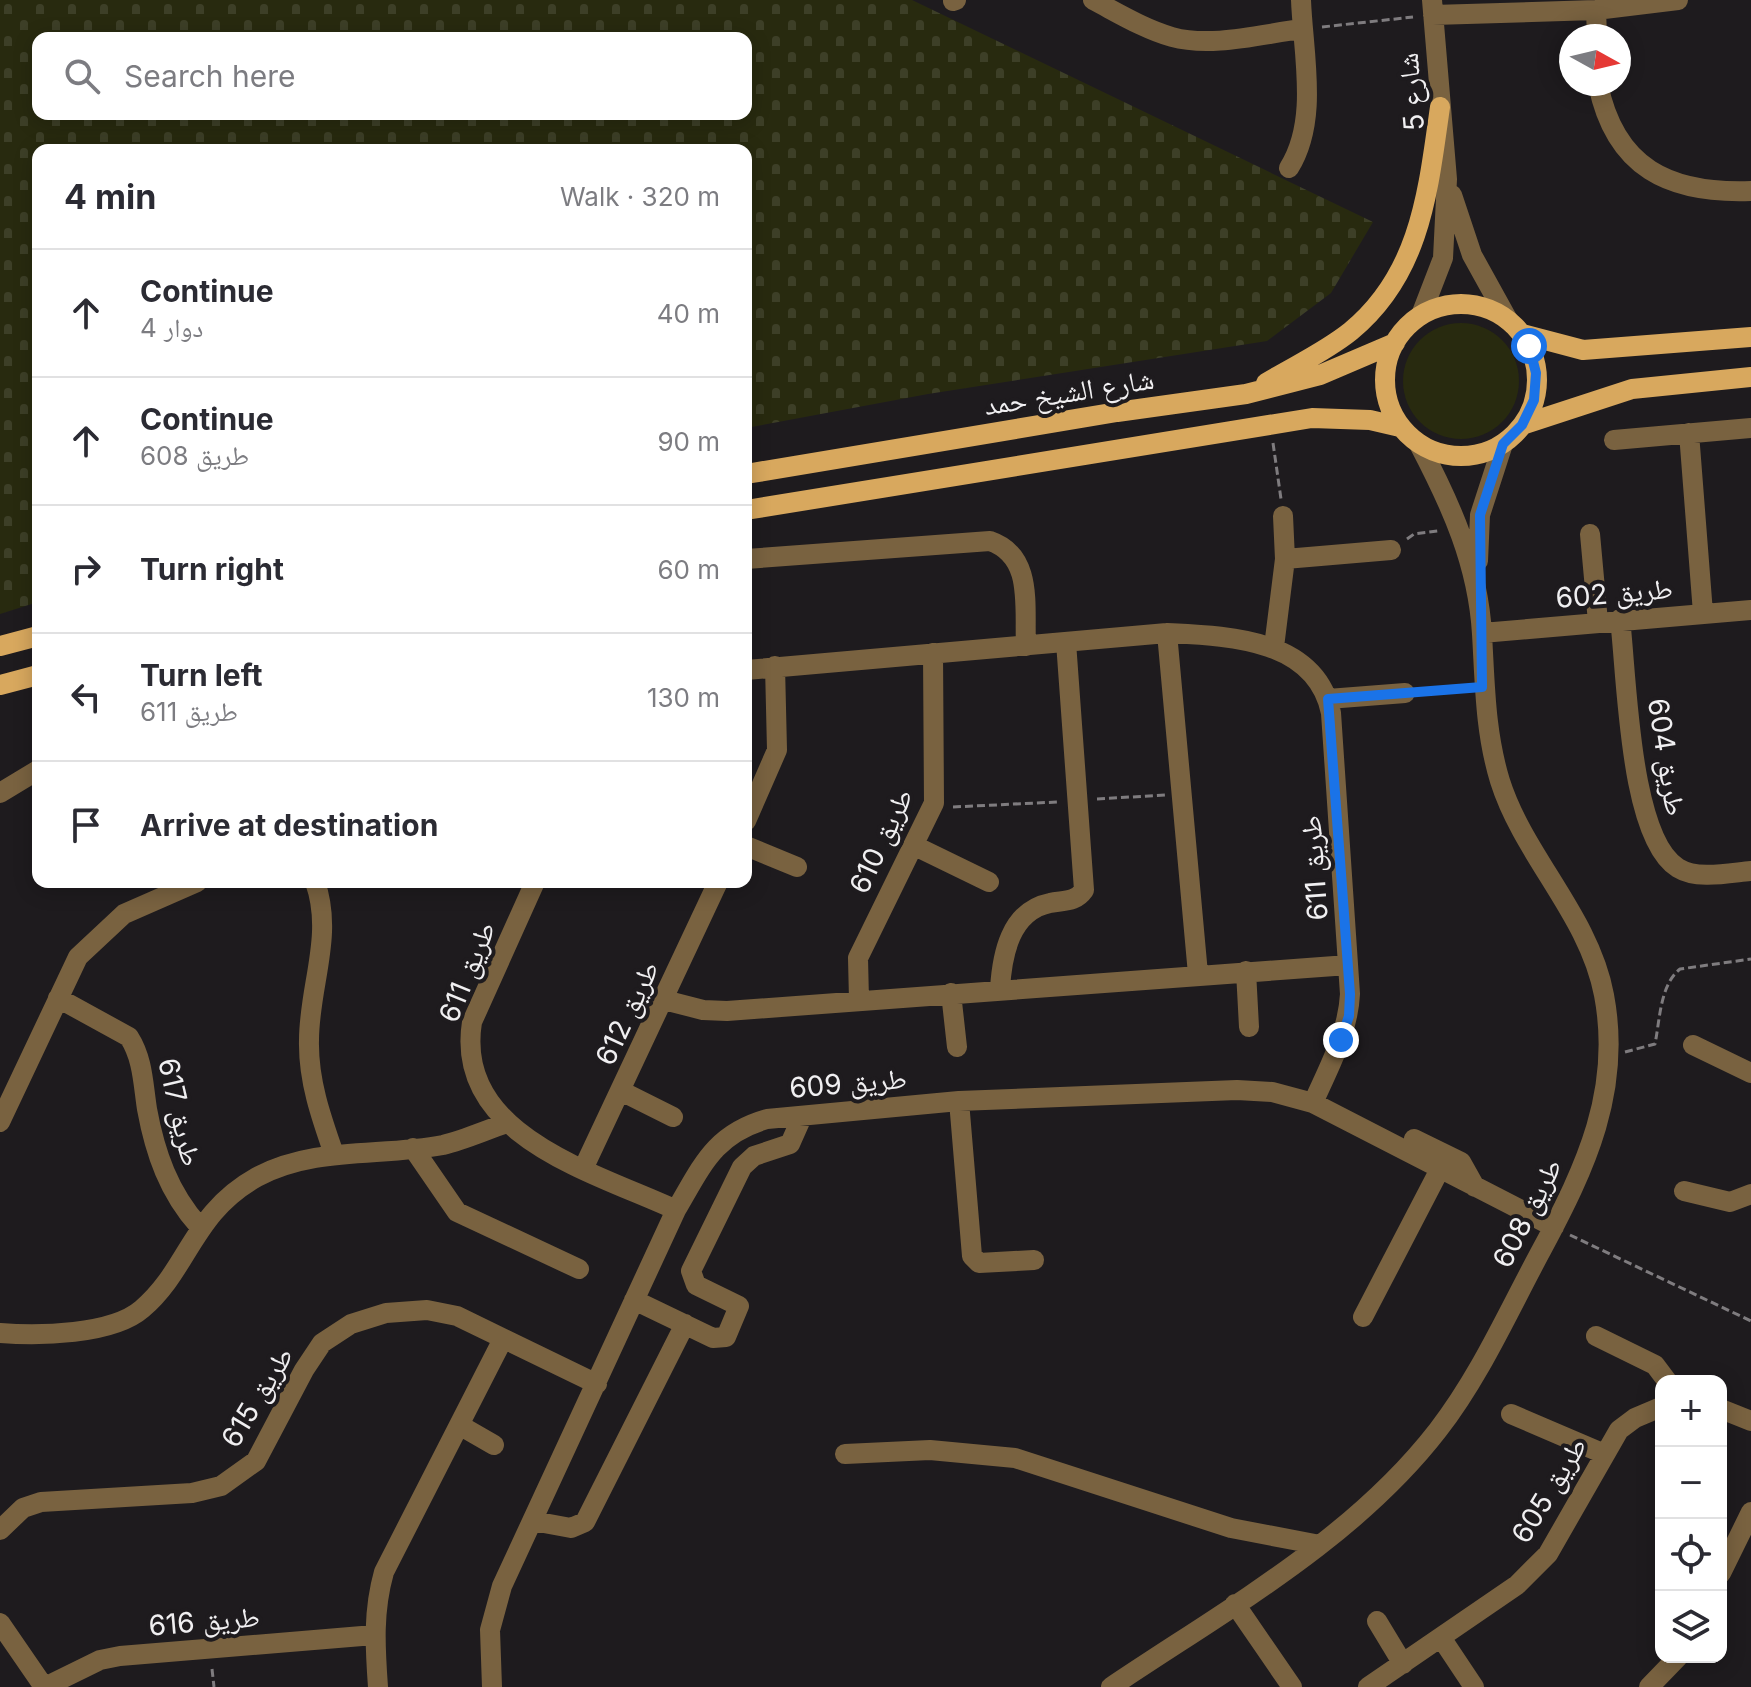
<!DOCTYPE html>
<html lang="en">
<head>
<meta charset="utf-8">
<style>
	:root { --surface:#fff; --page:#f7f7f7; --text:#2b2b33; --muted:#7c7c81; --line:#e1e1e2 }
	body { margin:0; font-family:Inter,"Noto Naskh Arabic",sans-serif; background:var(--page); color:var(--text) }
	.controls { position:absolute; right:24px; bottom:24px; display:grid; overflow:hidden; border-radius:16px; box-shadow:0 4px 20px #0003 }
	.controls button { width:72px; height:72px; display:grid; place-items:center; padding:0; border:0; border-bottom:2px solid var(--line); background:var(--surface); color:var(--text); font:40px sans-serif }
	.compass { position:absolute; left:1559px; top:24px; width:72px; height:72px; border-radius:50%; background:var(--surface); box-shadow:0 4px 20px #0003; rotate:98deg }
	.stop { position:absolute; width:24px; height:24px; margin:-18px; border:6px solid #1a73e8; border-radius:50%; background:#fff }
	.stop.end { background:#1a73e8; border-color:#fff; box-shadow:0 2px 8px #0008 }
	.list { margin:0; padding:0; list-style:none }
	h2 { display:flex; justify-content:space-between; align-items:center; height:104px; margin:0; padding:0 32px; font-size:34px }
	h2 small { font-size:26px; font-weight:400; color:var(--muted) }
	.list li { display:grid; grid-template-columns:52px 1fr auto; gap:24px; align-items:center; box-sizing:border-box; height:128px; padding:0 32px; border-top:2px solid var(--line) }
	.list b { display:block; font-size:30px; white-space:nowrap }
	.list p { margin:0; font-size:26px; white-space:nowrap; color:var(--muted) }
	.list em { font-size:26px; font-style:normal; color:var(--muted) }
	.icon { flex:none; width:44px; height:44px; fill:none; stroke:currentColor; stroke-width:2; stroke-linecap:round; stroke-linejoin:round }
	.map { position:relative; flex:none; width:1751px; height:1687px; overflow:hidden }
	.search { position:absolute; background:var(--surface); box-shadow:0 4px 20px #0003; left:32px; top:32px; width:720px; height:88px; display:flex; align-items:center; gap:20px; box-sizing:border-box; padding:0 28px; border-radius:16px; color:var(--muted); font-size:30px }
	.panel { position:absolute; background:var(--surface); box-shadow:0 4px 20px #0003; left:32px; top:144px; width:720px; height:744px; border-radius:16px }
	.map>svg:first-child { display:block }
	.green { fill:#282a0f }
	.cemetery { fill:url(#cemetery-stones); fill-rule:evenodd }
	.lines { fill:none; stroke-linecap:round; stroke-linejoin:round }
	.path { stroke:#7f7c7f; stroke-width:3; stroke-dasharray:8 4; stroke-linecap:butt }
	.minor { stroke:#796240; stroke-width:20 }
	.major { stroke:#d8a85e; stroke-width:20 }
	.route { stroke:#1a73e8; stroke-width:10 }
	.labels { text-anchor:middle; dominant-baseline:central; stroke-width:8; stroke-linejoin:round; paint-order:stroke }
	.street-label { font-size:28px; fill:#f0eff1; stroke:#1e1b1e }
</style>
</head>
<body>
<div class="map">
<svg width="1751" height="1687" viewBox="0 0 1751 1687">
	<defs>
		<pattern id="cemetery-stones" width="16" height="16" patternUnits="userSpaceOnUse" patternTransform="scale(2)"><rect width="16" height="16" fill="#282a0f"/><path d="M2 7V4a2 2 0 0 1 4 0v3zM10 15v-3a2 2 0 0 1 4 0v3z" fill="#3d3f27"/></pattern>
	</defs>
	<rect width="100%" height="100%" fill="#1e1b1e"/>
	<path class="green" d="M1403 381a58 58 0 1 1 116 0a58 58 0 1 1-116 0Z"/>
	<path class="cemetery" d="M0,0H912L1373,222L1331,293L1267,341L928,394L746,428V150H38V602L0,614ZM38,38H746V114H38Z"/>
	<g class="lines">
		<path class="path" d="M1322,27L1413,17
			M1273,443L1281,499
			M1407,539L1414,534L1438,531
			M1422,692L1466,688
			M1097,799L1165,795
			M953,807L1057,802
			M1625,1052L1655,1044C1660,1019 1660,985 1680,969L1751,959
			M1570,1235L1751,1321
			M212,1669L214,1687"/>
		<path class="minor" d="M1093,0C1118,13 1144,29 1172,37C1212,48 1261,34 1302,29
			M953,1L956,0
			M1596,10L1597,36
			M1433,15L1596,10L1678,0
			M1598,84C1615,168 1669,194 1751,191
			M1289,168C1319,120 1303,54 1301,0
			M1452,195L1472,255L1508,320
			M1421,315L1443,258L1447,179L1432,0
			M1689,433L1703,613
			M1614,440L1751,428
			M1283,516L1285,559
			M1590,534L1598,622
			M746,559L990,541C1034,556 1024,607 1026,646
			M1478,561L1480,515L1503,444
			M1620,619C1627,676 1629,838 1678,868C1697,880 1729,873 1751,871
			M1167,633L1198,974
			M1482,633L1751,610
			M1274,647L1285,559L1391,550
			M746,670L1167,633C1227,636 1316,638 1331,713L1350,994C1348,1033 1329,1067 1313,1103
			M1328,699L1405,693
			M0,793L38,770
			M746,821L777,750L775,666
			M746,846L797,867
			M915,846L989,882
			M315,882C334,935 309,986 309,1040C308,1080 321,1117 334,1154
			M535,882L472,1022C454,1136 594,1172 676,1210
			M1246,971L1249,1027
			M1000,989C1002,955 1010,911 1050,903C1063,900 1075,903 1084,890L1066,642
			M951,993L957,1047
			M58,998L129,1037C143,1059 143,1083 147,1109C155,1153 169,1193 199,1226
			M664,1000L703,1010L727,1011L1348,965
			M859,1000L858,958L934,803L933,653
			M1693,1045L1751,1073
			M621,1091L673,1117
			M959,1101L972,1256L979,1263L1034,1260
			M0,1122L78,957L124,914L197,882
			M1414,1139L1461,1162L1475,1187
			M413,1148L457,1212L579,1269
			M584,1167L718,882
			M1684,1191L1730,1202L1751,1194
			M634,1300L713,1338L726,1337L739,1306L696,1285L691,1271L742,1167L754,1156L790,1144L802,1117
			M1363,1317L1440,1169
			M0,1333C38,1336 112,1335 142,1309C189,1269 192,1213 257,1177C315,1146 381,1157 443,1145C464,1140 486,1130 507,1123
			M1596,1336L1655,1365L1667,1381
			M1721,1409L1751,1421
			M1511,1414L1602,1453
			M461,1426L494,1445
			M845,1454L930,1450L1015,1458L1231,1528L1320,1545
			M533,1521L571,1528L585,1522L685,1324
			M0,1530L23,1508L41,1502L192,1493L221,1486L256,1461L304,1370L322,1343L351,1324L386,1313L427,1310L457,1316L597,1384
			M1721,1573L1751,1512
			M1235,1604L1292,1687
			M1377,1621L1403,1664
			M0,1623L44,1687
			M1442,1639L1474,1687
			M45,1687L100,1660L120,1656L374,1635
			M378,1687C375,1646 373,1611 384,1572L503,1339
			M492,1687L490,1630L502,1586L676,1210C702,1166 714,1134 767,1119L959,1101L1237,1090L1272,1092L1313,1103L1554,1227
			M1111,1687C1225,1610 1353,1540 1438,1430C1480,1376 1509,1310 1542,1249C1586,1167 1622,1090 1604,995C1589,915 1524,857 1500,781C1485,732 1485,684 1482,634C1478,564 1451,505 1419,444
			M1368,1687L1517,1585L1548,1554L1619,1430L1635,1418L1661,1407
			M1649,1687L1678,1657"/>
		<path class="major" d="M1385 380a76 76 0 1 1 152 0a76 76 0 1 1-152 0Z
			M1522,334L1583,350L1751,337
			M1266,383C1294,366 1325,352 1351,331C1421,273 1428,191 1440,107
			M1522,425L1632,389L1751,377
			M746,474L1117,412L1246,394L1320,375L1395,343
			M746,510L1312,418L1370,420L1400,427
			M0,646L38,636
			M0,685L38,675"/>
	</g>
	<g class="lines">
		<path class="route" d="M1341,1040L1349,1016L1350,994L1328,699L1482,687L1480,515L1503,444L1522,425L1534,400L1536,373L1529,346"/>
	</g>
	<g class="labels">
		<g class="street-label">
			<text transform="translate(1411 92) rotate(-95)">شارع 5</text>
			<text transform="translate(1069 392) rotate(-9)">شارع الشيخ حمد</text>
			<text transform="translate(1614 593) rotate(-5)">طريق 602</text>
			<text transform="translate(1667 757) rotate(81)">طريق 604</text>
			<text transform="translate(881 841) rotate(-65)">طريق 610</text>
			<text transform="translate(1314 868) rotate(-94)">طريق 611</text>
			<text transform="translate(467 972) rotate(-68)">طريق 611</text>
			<text transform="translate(627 1013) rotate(-65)">طريق 612</text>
			<text transform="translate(848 1083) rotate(-5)">طريق 609</text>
			<text transform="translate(180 1112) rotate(77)">طريق 617</text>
			<text transform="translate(1527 1213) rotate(-63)">طريق 608</text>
			<text transform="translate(257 1397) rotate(-59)">طريق 615</text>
			<text transform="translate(1549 1490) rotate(-59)">طريق 605</text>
			<text transform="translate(204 1621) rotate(-5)">طريق 616</text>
		</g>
	</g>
</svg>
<div class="controls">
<button>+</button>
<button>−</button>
<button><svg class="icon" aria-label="locate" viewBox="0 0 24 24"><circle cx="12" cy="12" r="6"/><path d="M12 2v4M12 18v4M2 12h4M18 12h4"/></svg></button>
<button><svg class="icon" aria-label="layers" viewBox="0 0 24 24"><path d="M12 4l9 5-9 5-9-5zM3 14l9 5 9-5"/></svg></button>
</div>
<svg class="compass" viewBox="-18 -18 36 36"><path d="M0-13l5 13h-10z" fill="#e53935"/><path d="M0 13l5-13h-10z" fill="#7c7c81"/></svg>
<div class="stop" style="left:1529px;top:346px"></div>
<div class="stop end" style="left:1341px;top:1040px"></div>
<div class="search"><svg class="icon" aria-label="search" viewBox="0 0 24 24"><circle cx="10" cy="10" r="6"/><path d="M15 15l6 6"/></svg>Search here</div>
<section class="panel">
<h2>4 min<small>Walk · 320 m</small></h2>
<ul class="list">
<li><svg class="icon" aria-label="ahead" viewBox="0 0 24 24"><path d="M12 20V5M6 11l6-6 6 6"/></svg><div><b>Continue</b><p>دوار 4</p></div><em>40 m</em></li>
<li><svg class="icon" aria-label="ahead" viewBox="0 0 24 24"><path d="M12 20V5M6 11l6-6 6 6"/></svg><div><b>Continue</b><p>طريق 608</p></div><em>90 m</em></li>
<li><svg class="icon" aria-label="right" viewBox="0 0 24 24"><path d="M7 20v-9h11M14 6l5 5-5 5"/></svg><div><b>Turn right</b></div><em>60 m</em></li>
<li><svg class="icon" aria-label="left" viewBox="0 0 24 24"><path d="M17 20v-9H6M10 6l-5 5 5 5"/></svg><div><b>Turn left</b><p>طريق 611</p></div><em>130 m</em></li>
<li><svg class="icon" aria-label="arrive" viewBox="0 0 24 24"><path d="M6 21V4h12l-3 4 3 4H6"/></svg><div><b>Arrive at destination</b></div></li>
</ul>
</section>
</div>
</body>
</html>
